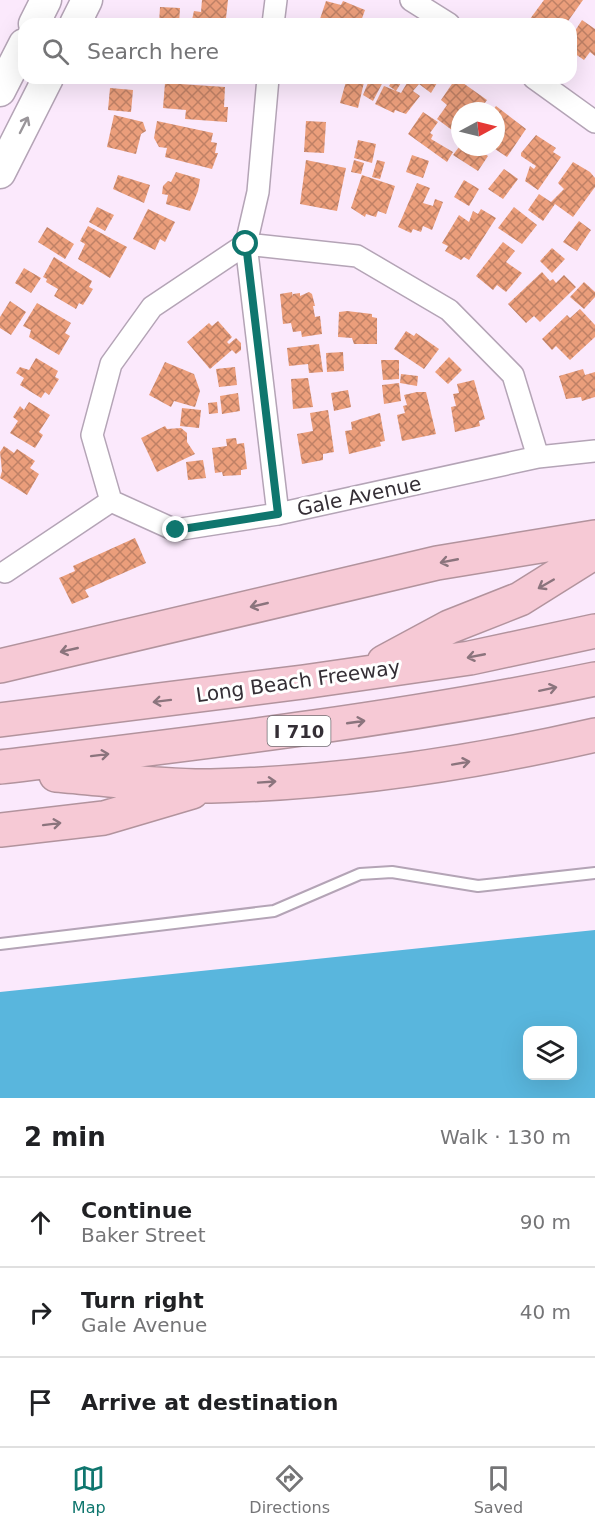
<!DOCTYPE html>
<html lang="en">
<head>
<meta charset="utf-8">
<style>
	:root { --surface:#fff; --page:#f6f6f6; --text:#202124; --muted:#757577; --line:#e0e0e0; --accent:#0f766e }
	body { margin:0; font-family:"DejaVu Sans",sans-serif; background:var(--page); color:var(--text) }
	.controls { position:absolute; right:18px; bottom:18px; display:grid; overflow:hidden; border-radius:12px; box-shadow:0 6px 24px #0002 }
	.controls button { width:54px; height:54px; display:grid; place-items:center; padding:0; border:0; border-bottom:2px solid var(--line); background:var(--surface); color:var(--text); font:30px sans-serif }
	.compass { position:absolute; left:451px; top:102px; width:54px; height:54px; border-radius:50%; background:var(--surface); box-shadow:0 6px 24px #0002; rotate:83deg }
	.stop { position:absolute; width:18px; height:18px; margin:-14px; border:4px solid #0f766e; border-radius:50%; background:#fff }
	.stop.end { background:#0f766e; border-color:#fff; box-shadow:0 2px 6px #0008 }
	.list { margin:0; padding:0; list-style:none }
	h2 { display:flex; justify-content:space-between; align-items:center; height:78px; margin:0; padding:0 24px; font-size:26px }
	h2 small { font-size:20px; font-weight:400; color:var(--muted) }
	.list li { display:grid; grid-template-columns:39px 1fr auto; gap:18px; align-items:center; box-sizing:border-box; height:90px; padding:0 24px; border-top:2px solid var(--line) }
	.list b { display:block; font-size:22px; white-space:nowrap }
	.list p { margin:0; font-size:20px; white-space:nowrap; color:var(--muted) }
	.list em { font-size:20px; font-style:normal; color:var(--muted) }
	.icon { flex:none; width:33px; height:33px; fill:none; stroke:currentColor; stroke-width:2; stroke-linecap:round; stroke-linejoin:round }
	.map { position:relative; flex:none; width:595px; height:1098px; overflow:hidden }
	.search { position:absolute; background:var(--surface); box-shadow:0 6px 24px #0002; left:18px; right:18px; top:18px; height:66px; display:flex; align-items:center; gap:15px; box-sizing:border-box; padding:0 21px; border-radius:18px; color:var(--muted); font-size:22px }
	.sheet { height:348px; background:var(--surface) }
	nav { display:flex; justify-content:space-around; align-items:center; box-sizing:border-box; height:84px; border-top:2px solid var(--line); background:var(--surface); font-size:16px; color:var(--muted) }
	nav a { display:grid; justify-items:center; gap:3px }
	nav .on { color:var(--accent) }
	.map>svg:first-child { display:block }
	.water { fill:#59b6dd; fill-rule:evenodd }
	.building { fill:url(#building-cross-hatch) }
	.lines { fill:none; stroke-linecap:round; stroke-linejoin:round }
	.service-casing { stroke:#b4a4b6; stroke-width:14 }
	.minor-casing { stroke:#b4a4b6; stroke-width:24 }
	.secondary-casing { stroke:#b4a4b6; stroke-width:33 }
	.motorway-casing { stroke:#b2939d; stroke-width:36 }
	.service { stroke:#fff; stroke-width:10 }
	.minor { stroke:#fff; stroke-width:21 }
	.secondary { stroke:#fff; stroke-width:30 }
	.motorway { stroke:#f6c9d5; stroke-width:33 }
	.oneway { stroke:#9a969a }
	.oneway2 { stroke:#8b747d }
	.route { stroke:#0f766e; stroke-width:8 }
	.labels { text-anchor:middle; dominant-baseline:central; stroke-width:6; stroke-linejoin:round; paint-order:stroke }
	.shield { fill:#fff; stroke:#716d72; stroke-width:1.5 }
	.shield-label { font-size:18px; font-weight:bold; fill:#342e35 }
	.street-label { font-size:20px; fill:#342e35; stroke:#fff }
</style>
</head>
<body>
<div class="map">
<svg width="595" height="1098" viewBox="0 0 595 1098">
	<defs>
		<pattern id="building-cross-hatch" width="8" height="8" patternUnits="userSpaceOnUse" patternTransform="scale(1.5)"><rect width="8" height="8" fill="#eb9e7b"/><path d="M0 0l8 8M0 8l8-8" fill="none" stroke="#bf8166"/></pattern>
	</defs>
	<rect width="100%" height="100%" fill="#fbe9fc"/>
	<path class="water" d="M595,930V1098H0V992ZM528,1030H572V1076H528Z"/>
	<path class="building" d="M202,0H228L226,18L231,19V24H191L194,11L201,12Z
		M544,0H583L566,24H537L530,19Z
		M326,1L341,5L343,1L365,10L360,24H333L320,19Z
		M160,7L180,8L179,24H159Z
		M582,20L595,29V56L590,52L584,60L571,51V37Z
		M347,78H365L358,108L340,103Z
		M370,78H385L373,101L363,95Z
		M394,78H404L396,91L389,86Z
		M410,78H440L431,93L419,84L413,91L420,96L406,114L395,110L394,113L375,104L384,86L401,93Z
		M456,78L487,100L479,111H460V136L437,119L447,105L441,100Z
		M165,83L225,87L224,107H228L227,122L185,119L186,110L163,108Z
		M110,88L133,90L131,112L108,110Z
		M496,106L526,129L507,157L492,147H496V111H492Z
		M423,112L438,122L430,133L433,135L431,139L453,152L447,162L408,134Z
		M114,115L143,122L146,131L141,134L136,154L107,147Z
		M157,121L213,133L211,142L217,143L215,153H218L212,169L165,157L167,148L159,147L154,138Z
		M306,121L326,122L324,153L304,152Z
		M536,135L556,148L553,152L561,157L538,190L525,181L530,166L534,169L536,166L521,156V153Z
		M358,140L376,144L372,163L354,158Z
		M459,147H480L479,149L488,156L478,171L453,155Z
		M412,155L429,161L423,178L406,172Z
		M306,160L346,168L337,211L300,204Z
		M354,160L364,163L361,174L351,172Z
		M377,160L385,162L380,179L372,177Z
		M573,162L590,172L595,178V187L573,217L555,204L543,221L528,210L539,194L551,202L564,189L558,183Z
		M504,169L518,179L503,199L488,189Z
		M176,172L200,179L198,191L190,211L166,204L168,195L162,194L163,186L168,181L171,182Z
		M118,175L150,185L144,203L113,189Z
		M362,175L395,186L386,214L378,211L376,217L366,214L365,217L351,208Z
		M464,180L479,189L469,206L454,197Z
		M417,183L430,188L423,203L433,206L435,199L443,202L432,230L423,226L421,232L413,229L411,233L398,227Z
		M97,207L114,215L105,231L89,222Z
		M514,207L537,225L522,244L498,228Z
		M148,209L175,222L165,242L160,239L155,250L133,239Z
		M481,209L496,218L469,260L464,257L461,260L445,251L448,246L442,243L459,215L469,222L473,211L478,214Z
		M579,221L591,230L577,251L563,242Z
		M88,226L127,247L110,278L78,259L85,244L80,241Z
		M47,227L74,244L65,259L38,242Z
		M503,242L515,251L506,262L522,273L506,292L497,285L493,290L476,276Z
		M552,248L565,259L552,273L540,261Z
		M54,257L92,281L89,287L93,289L83,305L79,303L76,309L54,296L58,289L46,282L47,279L43,277Z
		M24,268L41,278L31,293L15,283Z
		M542,272L550,281L553,279L556,283L564,275L576,287L540,322L534,316L526,323L508,304Z
		M584,282L595,292V297L584,309L570,297Z
		M292,292L293,297V294L300,293V296L309,292L312,294L315,306H313L315,317L320,316L322,334L302,337L301,331L293,332L291,323L283,324L280,294Z
		M10,301L26,312L11,335L0,328V317Z
		M37,303L71,323L65,333L70,336L59,355L29,337L31,330L23,326Z
		M580,309L595,325V337L570,360L556,346L552,350L542,339L567,315L570,318Z
		M347,311L372,314V317L377,318V344H354L352,338L338,337L339,312Z
		M218,321L232,337L227,342L229,344L236,338L241,343V350L236,354L232,350L210,369L187,342L209,323L212,326Z
		M406,331L414,336L416,333L439,349L424,369L394,349Z
		M319,344L323,372L309,373L308,364L289,366L287,348Z
		M343,352L344,371L327,372L326,353Z
		M449,357L462,370L448,384L435,372Z
		M36,358L58,371L55,377L59,379L49,395L45,392L41,398L20,385L24,378L16,373L20,367L29,370Z
		M381,360H399V379L383,380Z
		M165,362L194,374L200,391L195,407L174,401L171,407L149,395Z
		M235,367L237,385L219,387L216,369Z
		M583,369L585,375L595,372V397L582,401L581,397L566,399L559,376Z
		M401,374L418,376L417,386L400,383Z
		M308,378L313,407L293,409L291,379Z
		M474,380L485,419L479,421L480,426L455,432L451,407L456,406L453,394L459,393L457,384Z
		M399,383L401,401L384,404L382,385Z
		M348,390L351,407L334,411L331,393Z
		M417,392H426L436,434L402,441L397,415L405,413L403,406L407,405L404,395Z
		M238,393L240,411L222,414L220,396Z
		M29,402L50,415L39,432L43,435L35,448L10,433L18,421L13,417L20,406L24,410Z
		M217,402L218,413L209,414L208,403Z
		M182,408L201,410L199,428L180,426Z
		M328,410L334,452L323,454V460L302,464L297,434L313,431L310,413Z
		M380,413L385,441L380,442L381,446L349,454L345,431L352,430L351,422Z
		M165,426L167,429L181,428L187,433V442L195,454L157,472L141,438Z
		M236,438L237,444L244,443L247,469L241,470V475L223,476L222,472L215,473L212,448L227,446L226,439Z
		M4,446L14,453L17,449L35,461L30,468L39,474L27,495L0,478L2,471L0,452Z
		M203,460L206,478L188,480L186,462Z
		M135,538L146,563L85,590L89,597L72,604L59,578L75,571L73,566Z"/>
	<g class="lines">
		<defs>
			<path id="service" d="M0,944L274,911L360,874L392,872L478,886L595,873"/>
			<path id="minor" d="M411,0L449,24
				M273,24L276,0
				M268,78L258,192L246,244L278,514
				M534,78L595,122
				M111,501L92,435L111,364L152,307L246,244L357,256L449,310L513,375L538,457
				M111,501L175,530L278,514L538,457L595,451
				M5,572L111,501"/>
			<path id="secondary" d="M34,24L46,0
				M75,24L87,0
				M0,91L24,44
				M0,173L48,78"/>
			<path id="motorway" d="M384,662L449,627L520,599L595,552
				M0,666L437,563L595,537
				M0,720L303,682L470,658L595,631
				M0,767C199,743 398,720 595,679
				M56,775C106,779 161,787 211,786C340,783 469,764 595,735
				M0,830L104,818L192,792"/>
		</defs>
		<use href="#service" class="service-casing"/>
		<use href="#minor" class="minor-casing"/>
		<use href="#secondary" class="secondary-casing"/>
		<use href="#motorway" class="motorway-casing"/>
		<use href="#service" class="service"/>
		<use href="#minor" class="minor"/>
		<use href="#secondary" class="secondary"/>
		<use href="#motorway" class="motorway"/>
	</g>
	<defs><path id="oneway-shaft" d="M-6 0H5M1.5-3L5.5 0L1.5 3" fill="none" stroke-width="1.6" stroke-linecap="round" stroke-linejoin="round" transform="scale(1.5)"/></defs>
	<use class="oneway" href="#oneway-shaft" transform="translate(24 125) rotate(-63)"/>
	<g class="oneway2">
		<use href="#oneway-shaft" transform="translate(449 561) rotate(169)"/>
		<use href="#oneway-shaft" transform="translate(546 584) rotate(150)"/>
		<use href="#oneway-shaft" transform="translate(259 605) rotate(167)"/>
		<use href="#oneway-shaft" transform="translate(69 650) rotate(167)"/>
		<use href="#oneway-shaft" transform="translate(476 656) rotate(169)"/>
		<use href="#oneway-shaft" transform="translate(548 689) rotate(-12)"/>
		<use href="#oneway-shaft" transform="translate(162 701) rotate(173)"/>
		<use href="#oneway-shaft" transform="translate(356 722) rotate(-8)"/>
		<use href="#oneway-shaft" transform="translate(100 755) rotate(-7)"/>
		<use href="#oneway-shaft" transform="translate(461 763) rotate(-10)"/>
		<use href="#oneway-shaft" transform="translate(267 782) rotate(-4)"/>
		<use href="#oneway-shaft" transform="translate(52 824) rotate(-7)"/>
	</g>
	<g class="lines">
		<path class="route" d="M176,530L278,514L246,244"/>
	</g>
	<g class="labels">
		<rect class="shield" x="267.5" y="716" width="63" height="30" rx="4.5"/>
		<g class="shield-label">
			<text x="299" y="731">I 710</text>
		</g>
		<g class="street-label">
			<text transform="translate(359 496) rotate(-12)">Gale Avenue</text>
			<text transform="translate(298 681) rotate(-8)">Long Beach Freeway</text>
		</g>
	</g>
</svg>
<div class="controls">
<button><svg class="icon" aria-label="layers" viewBox="0 0 24 24"><path d="M12 4l9 5-9 5-9-5zM3 14l9 5 9-5"/></svg></button>
</div>
<svg class="compass" viewBox="-18 -18 36 36"><path d="M0-13l5 13h-10z" fill="#e53935"/><path d="M0 13l5-13h-10z" fill="#757577"/></svg>
<div class="stop" style="left:246px;top:244px"></div>
<div class="stop end" style="left:176px;top:530px"></div>
<div class="search"><svg class="icon" aria-label="search" viewBox="0 0 24 24"><circle cx="10" cy="10" r="6"/><path d="M15 15l6 6"/></svg>Search here</div>
</div>
<section class="sheet">
<h2>2 min<small>Walk · 130 m</small></h2>
<ul class="list">
<li><svg class="icon" aria-label="ahead" viewBox="0 0 24 24"><path d="M12 20V5M6 11l6-6 6 6"/></svg><div><b>Continue</b><p>Baker Street</p></div><em>90 m</em></li>
<li><svg class="icon" aria-label="right" viewBox="0 0 24 24"><path d="M7 20v-9h11M14 6l5 5-5 5"/></svg><div><b>Turn right</b><p>Gale Avenue</p></div><em>40 m</em></li>
<li><svg class="icon" aria-label="arrive" viewBox="0 0 24 24"><path d="M6 21V4h12l-3 4 3 4H6"/></svg><div><b>Arrive at destination</b></div></li>
</ul>
</section>
<nav>
<a class="on"><svg class="icon" aria-label="map" viewBox="0 0 24 24"><path d="M3 6l6-2 6 2 6-2v14l-6 2-6-2-6 2zM9 4v14M15 6v14"/></svg>Map</a>
<a><svg class="icon" aria-label="directions" viewBox="0 0 24 24"><path d="M12 3l9 9-9 9-9-9zM9 14v-3h6M13 9l2 2-2 2"/></svg>Directions</a>
<a><svg class="icon" aria-label="saved" viewBox="0 0 24 24"><path d="M7 4h10v16l-5-4-5 4z"/></svg>Saved</a>
</nav>
</body>
</html>
